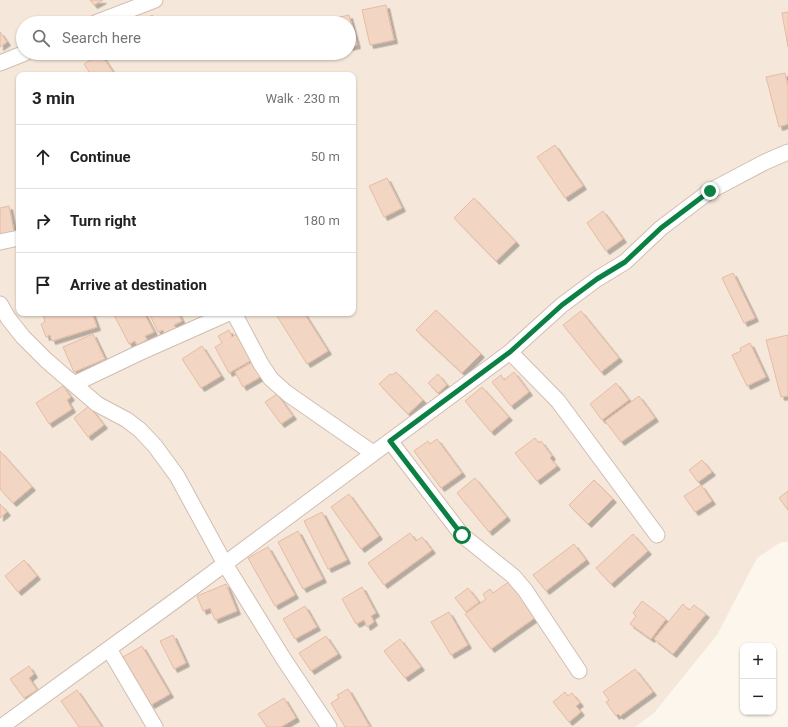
<!DOCTYPE html>
<html lang="en">
<head>
<meta charset="utf-8">
<style>
	:root { --surface:#fff; --page:#f6f6f6; --text:#202124; --muted:#757577; --line:#e0e0e0 }
	body { margin:0; font-family:Roboto,sans-serif; background:var(--page); color:var(--text) }
	.controls { position:absolute; right:12px; bottom:12px; display:grid; overflow:hidden; border-radius:8px; box-shadow:0 1px 3px #0004 }
	.controls button { width:36px; height:36px; display:grid; place-items:center; padding:0; border:0; border-bottom:1px solid var(--line); background:var(--surface); color:var(--text); font:20px sans-serif }
	.stop { position:absolute; width:12px; height:12px; margin:-9px; border:3px solid #0b8043; border-radius:50%; background:#fff }
	.stop.end { background:#0b8043; border-color:#fff; box-shadow:0 1px 4px #0008 }
	.list { margin:0; padding:0; list-style:none }
	h2 { display:flex; justify-content:space-between; align-items:center; height:52px; margin:0; padding:0 16px; font-size:17px }
	h2 small { font-size:13px; font-weight:400; color:var(--muted) }
	.list li { display:grid; grid-template-columns:26px 1fr auto; gap:12px; align-items:center; box-sizing:border-box; height:64px; padding:0 16px; border-top:1px solid var(--line) }
	.list b { display:block; font-size:15px; white-space:nowrap }
	.list em { font-size:13px; font-style:normal; color:var(--muted) }
	.icon { flex:none; width:22px; height:22px; fill:none; stroke:currentColor; stroke-width:2; stroke-linecap:round; stroke-linejoin:round }
	.map { position:relative; flex:none; width:788px; height:727px; overflow:hidden }
	.search { position:absolute; background:var(--surface); box-shadow:0 1px 3px #0004; left:16px; top:16px; width:340px; height:44px; display:flex; align-items:center; gap:10px; box-sizing:border-box; padding:0 14px; border-radius:22px; color:var(--muted); font-size:15px }
	.panel { position:absolute; background:var(--surface); box-shadow:0 1px 3px #0004; left:16px; top:72px; width:340px; height:244px; border-radius:8px }
	.map>svg:first-child { display:block }
	.residential { fill:#f5e8da; fill-rule:evenodd }
	.building { fill:#f3d5c3; stroke:#e6bba3; filter:url(#shadow) }
	.lines { fill:none; stroke-linecap:round; stroke-linejoin:round }
	.minor-casing { stroke:#d1beb0; stroke-width:17 }
	.minor { stroke:#fff; stroke-width:15 }
	.route { stroke:#0b8043; stroke-width:5 }
</style>
</head>
<body>
<div class="map">
<svg width="788" height="727" viewBox="0 0 788 727">
	<defs>
		<filter id="shadow"><feDropShadow dx="3.5" dy="3.5" stdDeviation="0" flood-color="#0004"/></filter>
	</defs>
	<rect width="100%" height="100%" fill="#fdf6ec"/>
	<path class="residential" d="M0,0H788V542H781L757,558L717,635L654,713L635,727H0ZM23,23H349V53H23ZM19,75H353V313H19Z"/>
	<path class="building" d="M90,0H103L94,5Z
		M386,5L394,40L370,45L362,10Z
		M788,12V47L782,13Z
		M152,15L159,23H142Z
		M349,15L357,45L349,47V23H332L331,19Z
		M0,32L7,42L0,47Z
		M101,54L115,75H91L84,64Z
		M785,73L788,86V124L779,127L766,77Z
		M555,145L583,186L565,198L537,157Z
		M387,178L402,208L384,217L369,186Z
		M474,198L516,242L496,261L454,218Z
		M9,206L14,232L0,234V208Z
		M603,211L623,239L606,251L587,223Z
		M733,273L755,318L744,323L722,278Z
		M436,310L481,354L462,373L416,330Z
		M581,311L619,358L601,372L563,325Z
		M47,313H92L97,327L52,341L50,335L46,337L41,324L45,322L43,314Z
		M113,313H144L154,332L145,336L147,340L137,345L135,341L129,344Z
		M149,313H178L182,321L174,325L177,330L165,336L163,330L158,332Z
		M275,313H304L328,351L307,364Z
		M229,330L232,337L237,334L252,360L229,373L215,347L222,343L218,336Z
		M93,334L105,359L74,372L63,347Z
		M788,335V396L781,397L766,340Z
		M750,343L766,377L747,386L732,355L741,351L740,348Z
		M202,346L221,376L201,388L182,359Z
		M254,361L262,376L243,387L235,372Z
		M396,372L423,400L408,414L379,384L390,374L392,375Z
		M514,372L529,392L511,406L492,382L501,375L504,380Z
		M438,374L447,385L438,393L428,383Z
		M616,383L629,400L602,420L590,404Z
		M63,386L71,397L67,400L72,409L49,424L36,403Z
		M482,387L509,417L491,432L465,401Z
		M277,394L293,416L281,424L265,402Z
		M639,396L655,418L621,442L605,421Z
		M89,406L104,425L88,437L74,418Z
		M535,438L539,443L541,441L552,456L550,458L557,466L537,481L515,453Z
		M437,439L462,473L441,488L414,451L428,441L430,444Z
		M0,451L32,487L13,503L0,489Z
		M702,460L712,472L698,482L689,470Z
		M475,478L507,517L489,532L457,493Z
		M594,480L613,499L588,524L569,505Z
		M701,485L712,501L695,512L684,496Z
		M788,491V510L779,498Z
		M349,494L379,536L361,549L331,507Z
		M0,504L7,512L0,518Z
		M322,512L347,560L328,569L304,521Z
		M298,531L323,579L303,589L278,542Z
		M410,533L416,541L422,537L432,550L384,585L368,563Z
		M633,534L648,551L611,584L596,568Z
		M574,544L586,560L546,591L533,575Z
		M268,547L295,595L275,606L248,558Z
		M24,560L37,576L18,592L5,576Z
		M510,581L536,617L491,649L465,614L486,599L483,594L490,589L493,593Z
		M226,584L237,611L215,620L210,608L203,611L197,596Z
		M362,587L376,613L371,616L374,622L367,627L364,620L356,624L342,599Z
		M468,588L479,602L466,612L455,598Z
		M642,601L666,619L651,639L630,624L636,616L633,613Z
		M683,604L689,610L694,605L706,614L673,654L654,639Z
		M305,606L317,627L295,639L283,619Z
		M449,612L468,645L451,655L431,622Z
		M173,635L186,663L174,669L160,641Z
		M326,636L338,654L311,671L299,653Z
		M400,639L421,667L405,678L384,651Z
		M142,646L170,694L151,705L123,657Z
		M29,666L34,674L29,678L37,690L24,698L10,679Z
		M635,669L653,692L620,716L618,714L616,716L606,702L609,700L603,692Z
		M348,689L370,727H345L331,703L339,698L337,695Z
		M77,690L102,727H79L61,701Z
		M565,692L568,696L572,693L580,703L576,706L581,712L569,722L553,702Z
		M284,698L296,718L281,727H267L258,714Z"/>
	<g class="lines">
		<defs>
			<path id="minor" d="M95,23L155,0
				M0,63L25,53
				M0,242L19,238
				M0,304L8,318L23,337L46,360L97,404L127,420L140,430L155,446L177,476L225,564L283,658L329,727
				M234,313L261,364L271,379L288,394L373,453
				M510,352L558,401L657,535
				M74,384L139,353L229,313
				M390,441L462,535L513,576L525,590L579,671
				M109,649L155,727
				M1,727L176,600L510,352L562,305L597,279L625,262L661,228L710,191L765,162L788,152"/>
		</defs>
		<use href="#minor" class="minor-casing"/>
		<use href="#minor" class="minor"/>
	</g>
	<g class="lines">
		<path class="route" d="M462,535L390,441L510,352L562,305L597,279L625,262L661,228L710,191"/>
	</g>
</svg>
<div class="controls">
<button>+</button>
<button>−</button>
</div>
<div class="stop" style="left:462px;top:535px"></div>
<div class="stop end" style="left:710px;top:191px"></div>
<div class="search"><svg class="icon" aria-label="search" viewBox="0 0 24 24"><circle cx="10" cy="10" r="6"/><path d="M15 15l6 6"/></svg>Search here</div>
<section class="panel">
<h2>3 min<small>Walk · 230 m</small></h2>
<ul class="list">
<li><svg class="icon" aria-label="ahead" viewBox="0 0 24 24"><path d="M12 20V5M6 11l6-6 6 6"/></svg><div><b>Continue</b></div><em>50 m</em></li>
<li><svg class="icon" aria-label="right" viewBox="0 0 24 24"><path d="M7 20v-9h11M14 6l5 5-5 5"/></svg><div><b>Turn right</b></div><em>180 m</em></li>
<li><svg class="icon" aria-label="arrive" viewBox="0 0 24 24"><path d="M6 21V4h12l-3 4 3 4H6"/></svg><div><b>Arrive at destination</b></div></li>
</ul>
</section>
</div>
</body>
</html>
